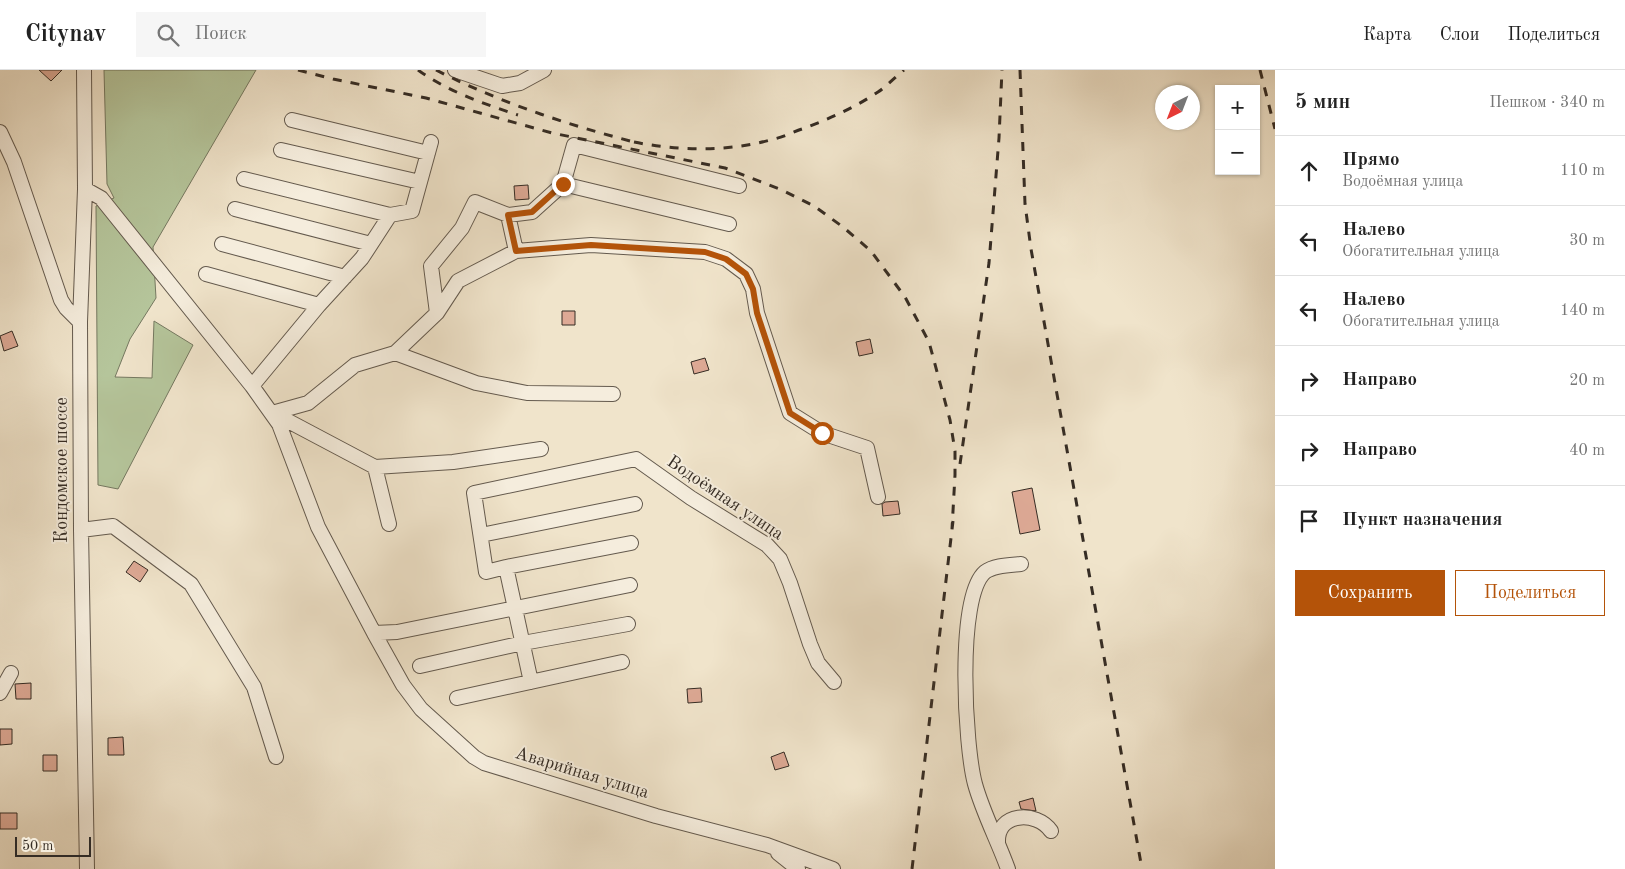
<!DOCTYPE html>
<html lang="ru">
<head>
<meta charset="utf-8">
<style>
	:root { --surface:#fff; --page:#f6f6f6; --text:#222; --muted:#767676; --line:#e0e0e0; --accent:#b45309 }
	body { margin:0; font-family:"Old Standard TT",serif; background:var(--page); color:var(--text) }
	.controls { position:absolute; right:15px; top:15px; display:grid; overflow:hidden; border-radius:0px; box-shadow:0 1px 4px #0004 }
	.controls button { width:45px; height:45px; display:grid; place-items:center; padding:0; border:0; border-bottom:1px solid var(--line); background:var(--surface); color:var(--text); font:25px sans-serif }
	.compass { position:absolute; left:1155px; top:15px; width:45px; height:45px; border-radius:50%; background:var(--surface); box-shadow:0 1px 4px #0004; rotate:222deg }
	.scale { position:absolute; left:15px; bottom:12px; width:76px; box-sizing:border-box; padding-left:5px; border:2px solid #352c24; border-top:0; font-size:14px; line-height:18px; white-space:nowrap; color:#352c24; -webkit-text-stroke:4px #f5eddd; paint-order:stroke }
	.stop { position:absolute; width:15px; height:15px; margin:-11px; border:4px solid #b45309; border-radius:50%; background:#fff }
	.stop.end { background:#b45309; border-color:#fff; box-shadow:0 1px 5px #0008 }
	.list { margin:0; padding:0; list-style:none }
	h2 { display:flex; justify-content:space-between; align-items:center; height:65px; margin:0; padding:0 20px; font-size:21px }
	h2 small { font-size:16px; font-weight:400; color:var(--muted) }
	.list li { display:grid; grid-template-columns:32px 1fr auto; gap:15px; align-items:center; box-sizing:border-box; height:70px; padding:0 20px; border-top:1px solid var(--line) }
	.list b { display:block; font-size:19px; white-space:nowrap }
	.list p { margin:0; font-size:16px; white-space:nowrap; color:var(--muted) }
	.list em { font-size:16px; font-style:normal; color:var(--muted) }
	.actions { display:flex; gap:10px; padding:15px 20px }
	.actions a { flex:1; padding:11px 0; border:1px solid var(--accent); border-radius:0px; text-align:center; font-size:18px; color:var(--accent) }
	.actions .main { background:var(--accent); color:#fff }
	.icon { flex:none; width:28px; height:28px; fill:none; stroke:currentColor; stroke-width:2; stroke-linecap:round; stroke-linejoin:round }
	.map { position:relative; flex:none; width:1275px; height:799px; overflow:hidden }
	header { display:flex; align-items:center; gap:30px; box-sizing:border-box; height:70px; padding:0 25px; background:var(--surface); border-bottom:1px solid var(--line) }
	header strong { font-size:24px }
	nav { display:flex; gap:28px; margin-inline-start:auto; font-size:18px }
	.search { width:350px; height:45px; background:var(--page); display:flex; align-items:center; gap:12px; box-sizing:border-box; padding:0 18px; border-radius:0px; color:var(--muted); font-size:19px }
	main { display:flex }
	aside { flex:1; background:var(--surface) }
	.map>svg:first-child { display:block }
	.green { fill:#b5c59b; stroke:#757860 }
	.building { fill:#dda995; stroke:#352c24 }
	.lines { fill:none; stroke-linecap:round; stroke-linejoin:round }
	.minor-casing { stroke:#645a4e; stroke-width:16 }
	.minor { stroke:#f5eddd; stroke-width:14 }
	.rail { stroke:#352c24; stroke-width:3; stroke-dasharray:9 9; stroke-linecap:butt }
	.route { stroke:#b45309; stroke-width:6 }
	.labels { text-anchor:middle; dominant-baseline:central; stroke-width:4; stroke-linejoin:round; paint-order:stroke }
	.street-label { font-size:18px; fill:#352c24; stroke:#f5eddd }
</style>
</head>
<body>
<header>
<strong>Citynav</strong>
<div class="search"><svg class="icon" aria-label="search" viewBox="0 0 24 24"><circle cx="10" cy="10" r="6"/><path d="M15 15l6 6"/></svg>Поиск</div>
<nav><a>Карта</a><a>Слои</a><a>Поделиться</a></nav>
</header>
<main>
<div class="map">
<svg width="1275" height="799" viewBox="0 0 1275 799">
	<rect width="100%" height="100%" fill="#f0e4cb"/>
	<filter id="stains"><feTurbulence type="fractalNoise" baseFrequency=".004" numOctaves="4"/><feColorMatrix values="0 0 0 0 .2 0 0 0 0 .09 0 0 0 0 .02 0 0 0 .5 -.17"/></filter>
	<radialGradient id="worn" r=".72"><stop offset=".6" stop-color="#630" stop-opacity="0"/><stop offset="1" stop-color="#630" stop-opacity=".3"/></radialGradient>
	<path class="green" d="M104,0H256L153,177L156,228L130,269L115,307L152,308L154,251L193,275L118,419L98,415L96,136L114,128L107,114Z"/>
	<path class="building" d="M39,0H62L51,11Z
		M528,115L529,129L515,130L514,116Z
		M562,241H575V255H562Z
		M12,261L18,276L4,281L0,266Z
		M870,269L873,283L859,286L856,272Z
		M705,288L709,300L694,304L691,292Z
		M1032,418L1040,460L1020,464L1012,422Z
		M898,431L900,444L883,446L882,434L885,432Z
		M134,491L148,500L140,512L126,502Z
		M31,613V629H16L15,614Z
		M701,618L702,632L688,633L687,619Z
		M0,659H12V674L0,675Z
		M123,667L124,685H108V668Z
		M784,682L789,696L775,700L771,687Z
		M43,685H57V701H43Z
		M1033,728L1036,741L1021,739L1019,732Z
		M0,743H17V759H0Z"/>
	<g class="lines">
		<defs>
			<path id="minor" d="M84,0L85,119L80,252L81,460L87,799
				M455,0L502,16L520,13L544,0
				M292,50L428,83
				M0,62L14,92L61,230L66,238L80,252
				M281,80L420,112
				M244,109L390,145
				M563,114L574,75L739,116
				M85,119L101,128L252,316L279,354L318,457L374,563L397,562L630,515
				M235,139L371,174
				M508,145L516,181
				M222,174L345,207
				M206,204L319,235L252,316
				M319,235L362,188L390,145L412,141L431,72
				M437,243L431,196L462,158L475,132L508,145L532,142L563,114L729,154
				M395,283L476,313L527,323L613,324
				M272,343L308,333L355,295L395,283L437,243L458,211L516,181L591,175L705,182L726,189L746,204L753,219L757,243L790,343L822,363L867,378L878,427
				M273,343L375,397L453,392L541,379
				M375,397L389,454
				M81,460L113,456L191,514L254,617L276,687
				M481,465L635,434
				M506,497L631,473
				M374,563L403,615L421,639L474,687L484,693L656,746L767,775L833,799
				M420,596L523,573L628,554
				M531,612L506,497L486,502L474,423L636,389L691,428L767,475L780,489L790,513L810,574L818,593L834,612
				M0,623L11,603
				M457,628L622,592
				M998,772C997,743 1036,740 1051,761
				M778,783L798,799
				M1008,799C998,771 983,743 975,714C965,677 956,527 985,502C994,495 1010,495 1021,494"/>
		</defs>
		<use href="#minor" class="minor-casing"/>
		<use href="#minor" class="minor"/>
		<path class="rail" d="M298,0L333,9L426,28L552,63L725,98L782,120L814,136L843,157L871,181L905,227L929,272L950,350L955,381V405L952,459
			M418,0C447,21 484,34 518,45
			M436,0C501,33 568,55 638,73
			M1020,0L1025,134L1031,179L1142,799
			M1260,0L1275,59
			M634,72C679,81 729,82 774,69C784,67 793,62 802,59C829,49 854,38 878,22C887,16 895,7 904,0
			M960,394L989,193L999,68L1002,0
			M912,799L953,451"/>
	</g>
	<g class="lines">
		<path class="route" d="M563,114L532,142L508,145L516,181L591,175L705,182L726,189L746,204L753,219L757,243L790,343L822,363"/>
	</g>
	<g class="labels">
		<g class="street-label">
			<text transform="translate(62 400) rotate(-90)">Кондомское шоссе</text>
			<text transform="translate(725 428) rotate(34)">Водоёмная улица</text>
			<text transform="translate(582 703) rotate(17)">Аварийная улица</text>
		</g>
	</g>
	<rect width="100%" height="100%" filter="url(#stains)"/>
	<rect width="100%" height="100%" fill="url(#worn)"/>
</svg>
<div class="controls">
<button>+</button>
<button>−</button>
</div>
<svg class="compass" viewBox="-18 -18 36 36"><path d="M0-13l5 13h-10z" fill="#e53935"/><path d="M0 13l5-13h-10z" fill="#767676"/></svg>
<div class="scale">50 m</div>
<div class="stop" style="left:822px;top:363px"></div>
<div class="stop end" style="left:563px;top:114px"></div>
</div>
<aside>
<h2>5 мин<small>Пешком · 340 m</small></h2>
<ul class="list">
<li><svg class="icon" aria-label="ahead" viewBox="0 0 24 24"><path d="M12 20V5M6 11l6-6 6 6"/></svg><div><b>Прямо</b><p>Водоёмная улица</p></div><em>110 m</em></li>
<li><svg class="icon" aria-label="left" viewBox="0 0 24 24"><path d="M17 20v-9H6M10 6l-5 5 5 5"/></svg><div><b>Налево</b><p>Обогатительная улица</p></div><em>30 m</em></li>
<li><svg class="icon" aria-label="left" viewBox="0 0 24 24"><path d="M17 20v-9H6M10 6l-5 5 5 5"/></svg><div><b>Налево</b><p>Обогатительная улица</p></div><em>140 m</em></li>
<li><svg class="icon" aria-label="right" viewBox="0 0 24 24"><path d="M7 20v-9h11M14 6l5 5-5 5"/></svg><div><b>Направо</b></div><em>20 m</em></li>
<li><svg class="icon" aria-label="right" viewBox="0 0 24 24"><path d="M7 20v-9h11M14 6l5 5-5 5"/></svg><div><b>Направо</b></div><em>40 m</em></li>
<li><svg class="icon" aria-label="arrive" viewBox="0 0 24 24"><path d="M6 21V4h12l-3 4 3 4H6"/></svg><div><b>Пункт назначения</b></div></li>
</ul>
<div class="actions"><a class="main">Сохранить</a><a>Поделиться</a></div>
</aside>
</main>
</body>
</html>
